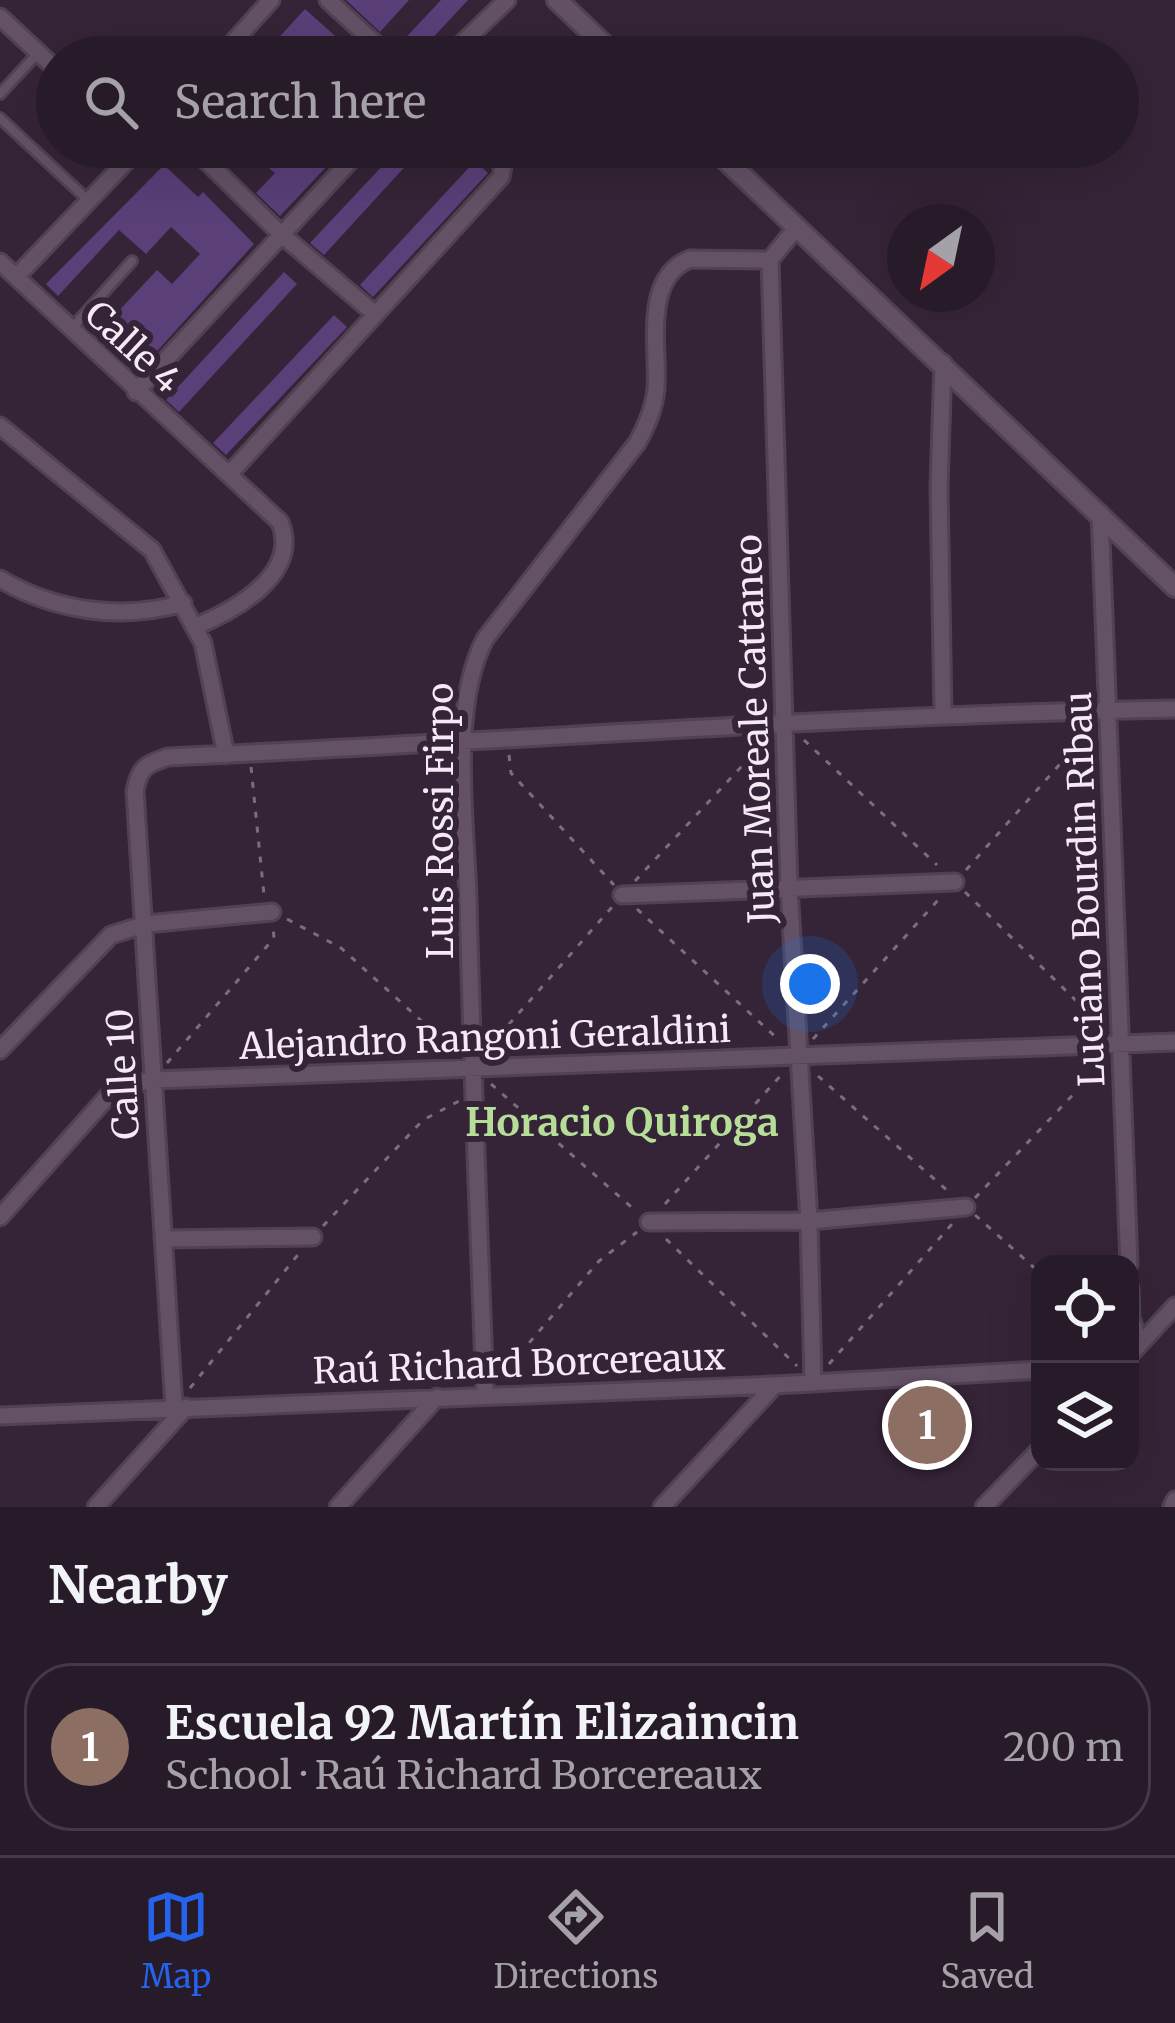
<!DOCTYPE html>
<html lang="en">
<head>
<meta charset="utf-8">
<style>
	:root { --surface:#281b29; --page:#302431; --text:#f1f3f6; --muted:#a5a1a8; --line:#443946; --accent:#2563eb }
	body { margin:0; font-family:Merriweather,serif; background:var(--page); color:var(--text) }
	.controls { position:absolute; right:36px; bottom:36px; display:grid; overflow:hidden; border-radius:24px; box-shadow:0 12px 48px #0002 }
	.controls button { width:108px; height:108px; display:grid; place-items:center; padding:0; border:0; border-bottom:3px solid var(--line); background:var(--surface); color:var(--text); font:60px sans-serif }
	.compass { position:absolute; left:887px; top:204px; width:108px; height:108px; border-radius:50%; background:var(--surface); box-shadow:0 12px 48px #0002; rotate:213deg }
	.you { position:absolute; left:810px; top:984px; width:42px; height:42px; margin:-30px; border:9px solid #fff; border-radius:50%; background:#1a73e8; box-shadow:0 0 0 18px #1a73e833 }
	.badge { display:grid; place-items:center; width:78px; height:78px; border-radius:50%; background:var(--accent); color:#fff; font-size:39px; font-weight:700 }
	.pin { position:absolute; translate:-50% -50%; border:6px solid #fff; box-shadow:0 3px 12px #0006 }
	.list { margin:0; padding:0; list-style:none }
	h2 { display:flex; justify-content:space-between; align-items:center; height:156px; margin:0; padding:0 48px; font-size:51px }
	h2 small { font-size:39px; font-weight:400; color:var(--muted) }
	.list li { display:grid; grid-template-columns:78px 1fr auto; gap:36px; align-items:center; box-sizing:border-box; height:168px; margin:0 24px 24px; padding:0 24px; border:3px solid var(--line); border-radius:48px }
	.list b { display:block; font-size:45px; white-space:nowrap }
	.list p { margin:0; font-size:39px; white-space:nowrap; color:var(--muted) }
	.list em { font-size:39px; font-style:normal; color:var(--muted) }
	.icon { flex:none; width:66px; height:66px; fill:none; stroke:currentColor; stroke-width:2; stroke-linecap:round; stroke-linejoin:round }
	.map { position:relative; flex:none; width:1175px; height:1507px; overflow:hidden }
	.search { position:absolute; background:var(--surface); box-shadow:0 12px 48px #0002; left:36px; right:36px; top:36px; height:132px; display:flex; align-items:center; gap:30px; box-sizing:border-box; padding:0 42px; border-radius:66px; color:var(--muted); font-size:45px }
	.sheet { height:348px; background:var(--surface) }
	nav { display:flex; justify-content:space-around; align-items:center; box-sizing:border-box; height:168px; border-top:3px solid var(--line); background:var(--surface); font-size:33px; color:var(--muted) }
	nav a { display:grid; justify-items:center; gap:6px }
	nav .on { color:var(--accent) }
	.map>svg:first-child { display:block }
	.building { fill:#5a3f79 }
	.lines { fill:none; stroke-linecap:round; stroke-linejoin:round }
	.service-casing { stroke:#504252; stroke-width:14 }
	.minor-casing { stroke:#504252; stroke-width:21 }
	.tertiary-casing { stroke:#504252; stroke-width:24 }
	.path { stroke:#7c6d7d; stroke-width:3; stroke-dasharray:6 9; stroke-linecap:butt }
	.service { stroke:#645166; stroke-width:8 }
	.minor { stroke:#645166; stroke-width:15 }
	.tertiary { stroke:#645166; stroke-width:18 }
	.labels { text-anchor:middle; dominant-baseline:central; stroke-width:12; stroke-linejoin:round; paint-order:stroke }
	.street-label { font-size:36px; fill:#f4e9f5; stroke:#352437 }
	.neighbourhood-label { font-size:39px; font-weight:bold; fill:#b7de99; stroke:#352437 }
</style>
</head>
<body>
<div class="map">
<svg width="1175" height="1507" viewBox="0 0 1175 1507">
	<rect width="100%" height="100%" fill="#352437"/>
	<path class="building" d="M346,0H409L380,32Z
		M441,0H468L415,57H404L397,47Z
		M305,9L343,43L330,57H261Z
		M289,147H345L280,216L256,193L275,173L269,168Z
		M400,147H423L324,255L310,243Z
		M475,161L488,173L373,297L360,285Z
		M164,165L198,197L203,192L254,244L140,370L99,332L157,270L172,284L200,254L171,227L146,254L119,230L58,296L46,284Z
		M284,272L297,284L179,412L166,400Z
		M334,315L347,327L226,455L213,443Z"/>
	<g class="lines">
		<defs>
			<path id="service" d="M0,94L37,54
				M0,118L89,201
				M72,328L132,261"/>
			<path id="minor" d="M328,0L390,57
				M0,17L57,70
				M220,57L271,0
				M448,57L507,0
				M192,147L282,235L375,314
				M797,227L770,260L789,888L809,1221L813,1382
				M0,262L280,522C301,574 235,610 197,626
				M16,277L140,147
				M943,363L939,487L943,714
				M136,392L363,147
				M0,426L152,550L203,643L226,755
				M227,472L234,469L501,177L503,166L486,147
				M1100,513L1129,1264
				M0,579C55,611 121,621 183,603
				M622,895L955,882
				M0,1050L111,935L146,924L272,912
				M0,1217L108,1096L125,1085L153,1080L1175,1042
				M649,1222L809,1221L966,1207
				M163,1239L313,1237
				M1130,1289L1131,1318L1140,1344
				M1130,1355L1175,1306
				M485,1394C479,1230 472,1065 468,900C466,823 449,708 485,639L637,443C647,425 654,409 656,389C659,347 642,278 690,259L770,260
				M174,1407L135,791C139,768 146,764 168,757C504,742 839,715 1175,709
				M0,1416L775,1385L1040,1370
				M96,1507L186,1407
				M338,1507L437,1397
				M662,1507L775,1385
				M984,1507L1040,1449
				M1172,1507L1175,1500"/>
			<path id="tertiary" d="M557,0L617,57
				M712,147L1175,587"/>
		</defs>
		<use href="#service" class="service-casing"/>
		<use href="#minor" class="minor-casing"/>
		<use href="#tertiary" class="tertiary-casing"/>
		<path class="path" d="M804,740L937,865
			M509,755L511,773L614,885
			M251,767L264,895
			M966,870L1091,729
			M635,881L768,738
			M965,892L1104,1028
			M637,909L780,1041
			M287,919L341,948L457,1053
			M813,1039L939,899
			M489,1047L613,906
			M167,1063L274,938L273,926
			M818,1076L950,1193
			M491,1084L637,1212
			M975,1198L1105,1061
			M665,1204L783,1073
			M975,1215L1040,1273
			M323,1226L423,1120L461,1100
			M666,1239L797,1366
			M829,1364L953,1223
			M500,1377L599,1261L637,1232
			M190,1388L301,1251"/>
		<use href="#service" class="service"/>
		<use href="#minor" class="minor"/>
		<use href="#tertiary" class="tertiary"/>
	</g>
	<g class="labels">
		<g class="street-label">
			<text transform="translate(133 347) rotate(43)">Calle 4</text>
			<text transform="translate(755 729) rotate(-92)">Juan Moreale Cattaneo</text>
			<text transform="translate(440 821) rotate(-90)">Luis Rossi Firpo</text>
			<text transform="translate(1085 889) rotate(-92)">Luciano Bourdin Ribau</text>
			<text transform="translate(485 1038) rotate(-2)">Alejandro Rangoni Geraldini</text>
			<text transform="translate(123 1074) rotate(-93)">Calle 10</text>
			<text transform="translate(519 1364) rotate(-2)">Raú Richard Borcereaux</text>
		</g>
		<g class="neighbourhood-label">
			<text x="622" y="1122">Horacio Quiroga</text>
		</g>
	</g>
</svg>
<div class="controls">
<button><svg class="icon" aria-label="locate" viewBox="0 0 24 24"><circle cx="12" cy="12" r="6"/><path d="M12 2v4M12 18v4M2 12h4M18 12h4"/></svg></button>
<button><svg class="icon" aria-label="layers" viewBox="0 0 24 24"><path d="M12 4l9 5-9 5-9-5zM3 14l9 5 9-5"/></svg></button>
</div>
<svg class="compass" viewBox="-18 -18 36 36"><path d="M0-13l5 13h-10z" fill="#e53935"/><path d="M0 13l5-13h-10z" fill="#a5a1a8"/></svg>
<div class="you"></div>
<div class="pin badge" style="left:927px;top:1425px;background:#8d6e63">1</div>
<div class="search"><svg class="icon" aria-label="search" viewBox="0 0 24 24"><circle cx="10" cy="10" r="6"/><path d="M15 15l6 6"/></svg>Search here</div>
</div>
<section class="sheet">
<h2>Nearby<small></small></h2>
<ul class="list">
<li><span class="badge" style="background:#8d6e63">1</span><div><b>Escuela 92 Martín Elizaincin</b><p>School · Raú Richard Borcereaux</p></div><em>200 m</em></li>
</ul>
</section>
<nav>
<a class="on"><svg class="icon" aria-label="map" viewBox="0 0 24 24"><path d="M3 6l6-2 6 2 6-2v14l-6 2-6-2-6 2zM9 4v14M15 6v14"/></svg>Map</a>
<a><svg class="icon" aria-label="directions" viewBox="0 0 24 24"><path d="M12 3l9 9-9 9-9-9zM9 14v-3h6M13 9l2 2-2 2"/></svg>Directions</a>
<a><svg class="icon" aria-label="saved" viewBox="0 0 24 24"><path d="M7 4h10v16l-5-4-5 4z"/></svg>Saved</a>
</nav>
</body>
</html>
